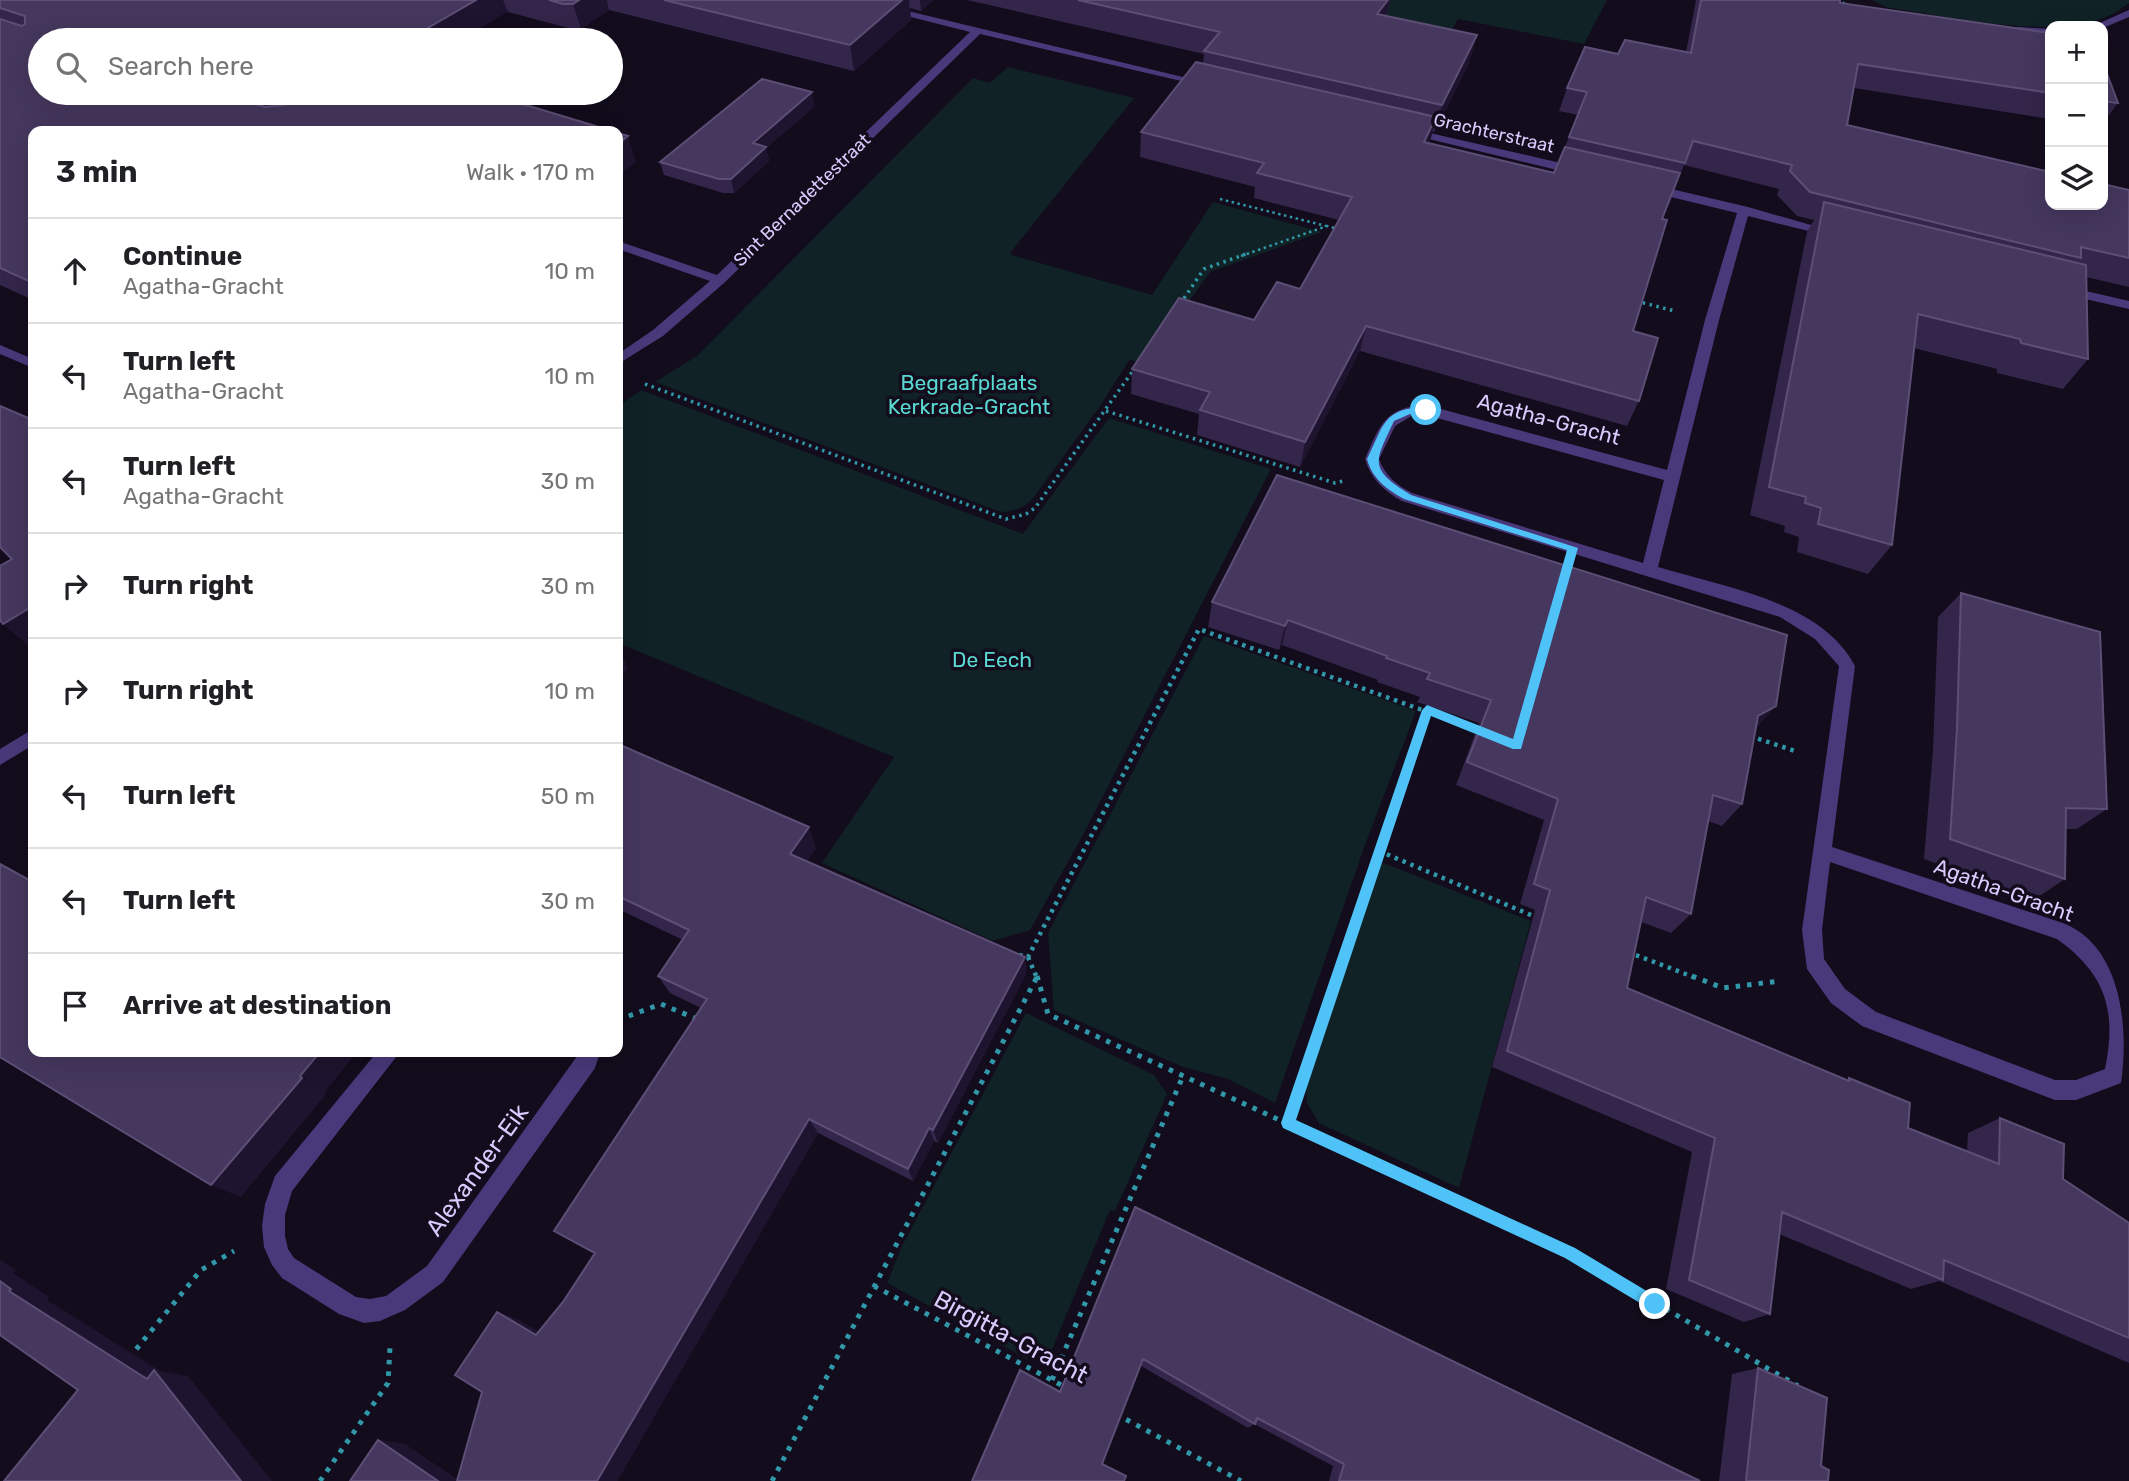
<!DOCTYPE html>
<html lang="en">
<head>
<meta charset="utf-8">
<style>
	:root { --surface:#fff; --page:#f6f6f6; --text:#202124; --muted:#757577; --line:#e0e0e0 }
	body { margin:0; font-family:Rubik,sans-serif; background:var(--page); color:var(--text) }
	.controls { position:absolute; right:21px; top:21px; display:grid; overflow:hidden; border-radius:14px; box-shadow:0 7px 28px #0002 }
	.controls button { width:63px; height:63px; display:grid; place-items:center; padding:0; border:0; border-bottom:2px solid var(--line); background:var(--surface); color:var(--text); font:35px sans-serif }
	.stop { position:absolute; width:21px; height:21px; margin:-16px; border:5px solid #4fc3f7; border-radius:50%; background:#fff }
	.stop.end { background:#4fc3f7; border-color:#fff; box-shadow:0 2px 7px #0008 }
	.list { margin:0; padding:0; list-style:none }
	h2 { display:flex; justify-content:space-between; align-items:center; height:91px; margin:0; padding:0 28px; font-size:30px }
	h2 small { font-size:23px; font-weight:400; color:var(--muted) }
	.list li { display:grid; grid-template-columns:46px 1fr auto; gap:21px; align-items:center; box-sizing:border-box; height:105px; padding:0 28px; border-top:2px solid var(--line) }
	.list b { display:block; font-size:26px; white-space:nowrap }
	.list p { margin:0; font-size:23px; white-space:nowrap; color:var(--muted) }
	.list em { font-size:23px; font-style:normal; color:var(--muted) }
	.icon { flex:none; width:38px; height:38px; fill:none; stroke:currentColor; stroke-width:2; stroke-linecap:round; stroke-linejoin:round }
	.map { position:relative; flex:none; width:2129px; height:1481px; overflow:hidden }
	.search { position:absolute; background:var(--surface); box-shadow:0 7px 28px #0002; left:28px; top:28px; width:595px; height:77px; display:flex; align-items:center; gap:18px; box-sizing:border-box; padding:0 24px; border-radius:38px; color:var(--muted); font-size:26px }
	.panel { position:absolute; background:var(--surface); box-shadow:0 7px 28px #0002; left:28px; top:126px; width:595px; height:931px; border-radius:14px }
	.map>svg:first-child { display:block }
	.green { fill:#102226 }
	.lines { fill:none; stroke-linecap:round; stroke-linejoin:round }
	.path-far3 { stroke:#3198a9; stroke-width:2.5; stroke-dasharray:2.5 3.5; stroke-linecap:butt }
	.path-far2 { stroke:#3198a9; stroke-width:3.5; stroke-dasharray:2.5 4.5; stroke-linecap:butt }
	.path-far1 { stroke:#3198a9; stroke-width:4.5; stroke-dasharray:3.5 5; stroke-linecap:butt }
	.path { stroke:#3198a9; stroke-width:5; stroke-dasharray:4.5 7; stroke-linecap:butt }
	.service { fill:#49397a; fill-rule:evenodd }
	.minor { fill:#49397a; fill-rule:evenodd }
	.wall { fill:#34254a }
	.shaded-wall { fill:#1f142f }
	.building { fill:#45375d; stroke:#5d4e76; stroke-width:2 }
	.route { fill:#4fc3f7 }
	.labels { text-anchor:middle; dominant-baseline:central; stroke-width:7; stroke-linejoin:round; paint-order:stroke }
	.far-street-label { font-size:18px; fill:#dacafd; stroke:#120c1c }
	.park-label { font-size:21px; fill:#5ad9d3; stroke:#120c1c }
	.street-label { font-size:21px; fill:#dacafd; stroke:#120c1c }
	.near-street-label { font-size:24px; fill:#dacafd; stroke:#120c1c }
</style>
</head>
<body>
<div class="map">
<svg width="2129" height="1481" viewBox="0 0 2129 1481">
	<rect width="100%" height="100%" fill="#120c1c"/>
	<path class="green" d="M1306,0H1607L1584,44L1458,19L1451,31Z
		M1872,0H2129V3C2122,8 2114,14 2106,17C2051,40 1944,16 1886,7Z
		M1008,67L1134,98L1010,253L1012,255L1152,295L1213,202L1322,232L1210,272L1179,315L1147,368L1130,359L1100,406L1034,497C1026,507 1014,512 1001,512L655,382L697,356L973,78L990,83Z
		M641,390L1023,534L1109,418L1271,469L1084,833L1030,930L993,941L822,863L894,757L618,643V406Z
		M1204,636L1416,711L1365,845L1275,1103L1228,1079L1183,1067L1054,1010L1048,933Z
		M1381,862L1531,921L1459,1188L1319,1123L1307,1103L1306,1085Z
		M1026,1013L1154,1075L1167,1094L1115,1211L1110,1210L1048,1359L1031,1352L1027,1359L887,1283L902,1246Z"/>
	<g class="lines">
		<path class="path-far3" d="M1837,0L1852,7
			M1220,199L1326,226
			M1241,256L1327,226L1338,229"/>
		<path class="path-far2" d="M1636,301L1675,311
			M1180,304L1204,269L1246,254
			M645,384L1006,519L1026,514L1035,508L1135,368
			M1106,411L1335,483L1343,481"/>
		<path class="path-far1" d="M1750,736L1795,751
			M1379,851L1538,918
			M1628,952L1696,978
			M1019,955L1028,957L1199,629L1480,731
			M1028,957L1037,978
			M1337,978L1427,710"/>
		<path class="path" d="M1037,976L1048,1014L1570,1253L1798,1386
			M1692,976L1723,988L1780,981
			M618,1020L661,1004L697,1019
			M1288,1123L1337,976
			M874,1286L1065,1387
			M129,1358L201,1270L234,1251
			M1052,1380L1183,1076
			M1116,1414L1241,1481
			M320,1481L388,1383L390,1347
			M772,1481L1037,977"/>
		<path class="service" d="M2129,10V17L2103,28L2093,26Z
			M2019,27L2050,29V35L2015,32V28Z"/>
		<path class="minor" d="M844,0H862L1212,84L1207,87L980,34L724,283L663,336L618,364V354L653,330L710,281L618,249V241L717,275L970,32Z
			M1408,128L1578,167L1584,171L1578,175L1404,133L1402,131Z
			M1650,184L1748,207L1839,233L1833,237L1748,216L1719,320L1658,567C1723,587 1821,601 1855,666L1832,847L2063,923C2122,946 2129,1028 2121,1083L2076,1100H2055L1862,1026L1831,1003L1807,969L1802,930L1839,666L1815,639L1780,617L1402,501C1384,491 1371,479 1365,459C1380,425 1385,407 1426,405L1667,470L1705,320L1737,213L1646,191L1644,188ZM1413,415H1426L1664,480L1643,563L1412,493C1397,485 1385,476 1379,459L1395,426ZM1830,862L2057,939C2106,974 2117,1011 2105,1069L2076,1080H2055L1876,1012L1845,989L1824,959L1822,930Z
			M2064,286L2129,301V309L2059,293V287Z
			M0,345L33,359V368L0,354Z
			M33,729V745L0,765V749Z
			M377,1052H400L292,1191L285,1215V1236L288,1249L294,1258L356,1297L370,1299L386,1296L427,1266L580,1052H600L595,1068L443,1282L405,1310L380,1321L364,1323L339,1314L282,1278L272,1265L264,1247L262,1226L265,1204L275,1176Z"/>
	</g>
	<path class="wall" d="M0,0H933L921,11L910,8L911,20L854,71L609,10L581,29H572L508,12L40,40V93H486L33,131V300L0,285Z
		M967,0H1390L1387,16L1470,61L1435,131H1433L1429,143L1554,173L1578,115L1559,111L1567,88L1618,54L1686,52L1696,0H1840V3L2050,33V119L1854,88L1847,125L2129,190V287L2086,277L2088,359L2063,389L1997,373V369L1914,348L1892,545L1868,574L1797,552L1799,537L1784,532L1785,526L1750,515L1807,232L1814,220L1797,216L1777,195L1779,189L1684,165L1662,219L1633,331L1639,401L1627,426L1360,351L1300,467L1197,435L1199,414L1131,394L1132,369L1254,320L1300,289L1339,220L1254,198L1255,187L1140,157L1141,132L1203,64L1204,54Z
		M2103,63L2118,103L2103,123Z
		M815,106L766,148L769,161L734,193H723L664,175L660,162Z
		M1961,593L2107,809L2077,829H2066L2065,879L2035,899L1924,859L1933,750L1938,617Z
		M1212,602L1755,729L1742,804L1722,826L1708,821L1691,914L1671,933L1641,922L1627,988L1847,1080L1849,1078L1908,1128L1967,1151L1968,1133L2000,1118L2063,1179L2129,1223V1363L1939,1281L1911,1289L1779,1234L1770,1314L1744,1322L1666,1289L1692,1152L1492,1067L1535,910L1520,904L1544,820L1456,785L1479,723L1417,702L1420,697L1377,682L1378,680L1282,645L1279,650L1208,627Z
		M618,744L816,848L807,861L1025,957L1026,974L938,1143L934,1141L913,1181L818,1133L617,1481H350L378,1440L404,1444L458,1480L482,1392L497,1312L518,1320L539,1332L563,1302L595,1254L554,1231L701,1008L670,993L658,976L683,940L618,909Z
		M1135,1207L1700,1481H1329L1333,1466L1254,1424L1248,1428L1141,1366L972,1481L1060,1392Z
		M1758,1368L1821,1466L1828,1481H1719L1732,1374Z"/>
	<path class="shaded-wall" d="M476,0H503L508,12L460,40H407Z
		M579,0H607L609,10L581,29L573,4Z
		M902,0H909L911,20L854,71L850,45Z
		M920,0H933L921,11Z
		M1388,0H1390L1385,22L1377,14Z
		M1477,35L1470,61L1435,131L1442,105Z
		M812,92L815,106L766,148L769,161L734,193L731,179L753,143Z
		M1436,117L1430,142L1417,167L1424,142Z
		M628,136L636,162L618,176V144Z
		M1366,326L1360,351L1300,467L1305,442Z
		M33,606V645L30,647L3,624Z
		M1288,620L1282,645L1279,650L1285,626Z
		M618,648L628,668L618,680Z
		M1776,706L1756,729L1758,716Z
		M809,827L816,848L798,874L790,854Z
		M1025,957L1026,974L938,1143L933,1130Z
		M320,1052H357L325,1092L300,1076Z
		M302,1078L327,1093L241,1197L211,1185Z
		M809,1119L818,1133L617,1481H597Z
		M929,1128L934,1141L913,1181L908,1169Z
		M0,1260L16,1270L13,1273L49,1297L47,1300L160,1371L188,1376L272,1481H241L147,1379L9,1291L0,1281Z
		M497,1312L518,1320L556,1342L536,1335Z
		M378,1440L404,1444L459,1481H438Z"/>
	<path class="building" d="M0,0H476L407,40H40V93H223L265,107L284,105L283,103L254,93H486L612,131H33V283L0,268V19L22,26L25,24V16L0,8Z
		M549,0H579L573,4H563Z
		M664,0H902L850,45Z
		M1078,0H1388L1377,14L1477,35L1442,105L1204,51L1220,32Z
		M1701,0H1840V3L2050,33V93L1858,64L1847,125L2050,172V205H2103V184L2129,190V258L2081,247V258L1810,192L1790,171L1792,165L1693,141L1685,163L1569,137L1587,92L1567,88L1585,47L1618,54L1625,40L1691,53Z
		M1196,62L1436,117L1424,142L1554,173L1565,147L1680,173L1662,219L1667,220L1633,331L1658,338L1639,401L1366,326L1305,442L1200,410L1210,392L1132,369L1179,298L1254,320L1277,282L1300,289L1352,197L1257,173L1264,163L1141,132Z
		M2103,63L2118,103L2103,101Z
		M762,79L812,92L753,143L766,147L731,179H719L660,162Z
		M618,133L628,136L618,144Z
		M1824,202L2086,265L2088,359L2021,343L2020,339L1918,314L1892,545L1818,524L1821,508L1805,503L1806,497L1769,487Z
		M0,406L33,420V606L3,624L0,620V566L12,559L0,547Z
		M1277,475L1787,635L1776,706L1758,716L1742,804L1713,795L1691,914L1646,897L1627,988L1849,1081V1078L1910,1103L1908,1128L1999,1164L2000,1118L2064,1144L2063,1179L2129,1223V1338L1944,1260L1943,1280L1782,1212L1770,1314L1689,1280L1715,1138L1507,1051L1550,890L1534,884L1558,799L1467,762L1491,700L1427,679L1430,673L1386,658L1387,656L1288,620L1285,626L1212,602Z
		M1961,593L2100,632L2107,809L2066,808L2065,879L1950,839L1957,728Z
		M618,744L809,827L790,854L1025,957L933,1130L929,1128L908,1169L809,1119L597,1481H457L482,1392L455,1375L497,1312L536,1335L563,1302L595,1253L554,1231L707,999L658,976L689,930L618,896Z
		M0,864L33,882V1052H320L300,1076L302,1078L211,1185L0,1057Z
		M1135,1207L1700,1481H1339L1344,1464L1257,1418L1255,1424L1143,1359L1102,1464L1126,1476L1124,1481H972L1020,1370L1060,1392Z
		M0,1281L11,1289L9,1291L147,1379L154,1370L241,1481H4L78,1390L0,1335Z
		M1758,1368L1827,1398L1821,1466L1829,1470L1828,1481H1746Z
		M378,1440L438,1481H350Z"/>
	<path class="route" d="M1426,407L1431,410L1430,413L1410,414L1394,421C1375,462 1367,468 1411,495L1578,548L1521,749H1513L1431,716L1296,1120L1575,1248L1660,1299L1662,1304L1660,1310L1655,1312L1565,1258L1283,1128L1281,1123L1422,710L1427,705L1513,739L1567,550L1404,499C1388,490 1372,479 1367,459C1384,425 1383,408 1426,407Z"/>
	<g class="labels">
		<g class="far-street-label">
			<text transform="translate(1494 133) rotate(13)">Grachterstraat</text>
			<text transform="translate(802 200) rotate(-44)">Sint Bernadettestraat</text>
		</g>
		<g class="park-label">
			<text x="969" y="382">Begraafplaats<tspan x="969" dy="24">Kerkrade-Gracht</tspan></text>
			<text x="992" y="659">De Eech</text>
		</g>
		<g class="street-label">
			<text transform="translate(1549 419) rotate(15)">Agatha-Gracht</text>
			<text transform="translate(2004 890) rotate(20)">Agatha-Gracht</text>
		</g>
		<g class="near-street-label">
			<text transform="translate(477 1170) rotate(-54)">Alexander-Eik</text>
			<text transform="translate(1011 1337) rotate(28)">Birgitta-Gracht</text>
		</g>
	</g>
</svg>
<div class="controls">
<button>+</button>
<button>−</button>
<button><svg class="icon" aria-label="layers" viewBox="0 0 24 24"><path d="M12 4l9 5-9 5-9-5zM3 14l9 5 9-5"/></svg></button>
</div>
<div class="stop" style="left:1426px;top:410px"></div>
<div class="stop end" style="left:1655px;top:1304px"></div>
<div class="search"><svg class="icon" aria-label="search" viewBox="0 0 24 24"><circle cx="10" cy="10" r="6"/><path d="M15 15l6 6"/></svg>Search here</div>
<section class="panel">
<h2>3 min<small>Walk · 170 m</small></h2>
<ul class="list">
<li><svg class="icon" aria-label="ahead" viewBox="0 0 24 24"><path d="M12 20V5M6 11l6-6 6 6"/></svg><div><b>Continue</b><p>Agatha-Gracht</p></div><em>10 m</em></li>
<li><svg class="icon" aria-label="left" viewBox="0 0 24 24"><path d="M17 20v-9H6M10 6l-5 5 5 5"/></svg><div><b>Turn left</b><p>Agatha-Gracht</p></div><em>10 m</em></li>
<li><svg class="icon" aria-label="left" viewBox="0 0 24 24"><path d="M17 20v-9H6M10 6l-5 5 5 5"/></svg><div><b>Turn left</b><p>Agatha-Gracht</p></div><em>30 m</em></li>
<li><svg class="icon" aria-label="right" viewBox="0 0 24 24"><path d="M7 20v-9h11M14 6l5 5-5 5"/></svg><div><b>Turn right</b></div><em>30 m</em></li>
<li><svg class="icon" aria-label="right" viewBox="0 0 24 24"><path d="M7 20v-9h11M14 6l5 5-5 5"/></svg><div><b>Turn right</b></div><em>10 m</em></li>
<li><svg class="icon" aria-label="left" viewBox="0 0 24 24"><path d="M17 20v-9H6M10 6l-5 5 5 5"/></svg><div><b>Turn left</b></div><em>50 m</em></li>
<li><svg class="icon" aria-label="left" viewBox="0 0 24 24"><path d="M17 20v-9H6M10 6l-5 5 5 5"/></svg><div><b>Turn left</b></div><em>30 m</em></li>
<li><svg class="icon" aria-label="arrive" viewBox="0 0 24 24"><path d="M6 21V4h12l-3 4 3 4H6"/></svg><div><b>Arrive at destination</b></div></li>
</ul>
</section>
</div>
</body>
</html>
